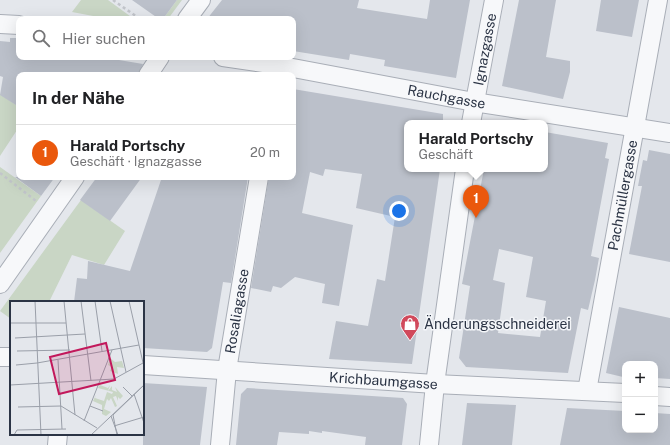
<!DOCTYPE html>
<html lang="de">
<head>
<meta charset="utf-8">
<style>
	:root { --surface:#fff; --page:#f2f2f2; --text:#202124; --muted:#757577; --line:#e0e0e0; --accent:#ea580c }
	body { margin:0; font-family:"Public Sans",sans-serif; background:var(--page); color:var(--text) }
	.controls { position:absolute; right:12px; bottom:12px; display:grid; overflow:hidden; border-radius:8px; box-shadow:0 4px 16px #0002 }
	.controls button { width:36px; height:36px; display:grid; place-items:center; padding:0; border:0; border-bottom:1px solid var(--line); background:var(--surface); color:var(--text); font:20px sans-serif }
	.you { position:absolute; left:399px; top:211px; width:14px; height:14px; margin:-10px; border:3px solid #fff; border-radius:50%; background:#1a73e8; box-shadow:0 0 0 6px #1a73e833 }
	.badge { display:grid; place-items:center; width:26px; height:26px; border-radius:50%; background:var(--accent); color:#fff; font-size:13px; font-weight:700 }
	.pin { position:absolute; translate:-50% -33px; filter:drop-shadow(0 1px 2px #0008) }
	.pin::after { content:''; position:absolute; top:21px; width:14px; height:12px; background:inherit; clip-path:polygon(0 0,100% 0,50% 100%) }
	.popup { position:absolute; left:404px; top:120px; width:144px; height:52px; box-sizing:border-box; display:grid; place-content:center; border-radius:8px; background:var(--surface); filter:drop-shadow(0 1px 3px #0005); font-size:13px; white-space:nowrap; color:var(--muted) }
	.popup b { font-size:15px; color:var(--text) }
	.popup::after { content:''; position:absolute; left:50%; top:100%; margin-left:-8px; border:8px solid transparent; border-top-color:var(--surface) }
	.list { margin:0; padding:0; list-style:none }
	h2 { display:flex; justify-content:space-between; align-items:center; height:52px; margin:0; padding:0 16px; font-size:17px }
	h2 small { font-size:13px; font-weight:400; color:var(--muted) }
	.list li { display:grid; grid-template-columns:26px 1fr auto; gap:12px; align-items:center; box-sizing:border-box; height:56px; padding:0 16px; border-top:1px solid var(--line) }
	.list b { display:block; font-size:15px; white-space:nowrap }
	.list p { margin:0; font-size:13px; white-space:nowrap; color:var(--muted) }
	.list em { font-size:13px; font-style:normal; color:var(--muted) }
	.icon { flex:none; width:22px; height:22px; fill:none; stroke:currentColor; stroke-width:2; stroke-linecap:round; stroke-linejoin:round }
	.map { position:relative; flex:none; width:670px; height:445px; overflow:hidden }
	.search { position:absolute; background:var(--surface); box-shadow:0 4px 16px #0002; left:16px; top:16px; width:280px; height:44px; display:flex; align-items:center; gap:10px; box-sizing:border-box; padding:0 14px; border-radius:8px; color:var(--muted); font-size:15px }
	.panel { position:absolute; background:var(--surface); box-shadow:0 4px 16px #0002; left:16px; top:72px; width:280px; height:108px; border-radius:8px }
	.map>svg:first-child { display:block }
	.green { fill:#c9d6c5 }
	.building { fill:#bbc0ca; fill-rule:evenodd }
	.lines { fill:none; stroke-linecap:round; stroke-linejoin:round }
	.minor-casing { stroke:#a9aeb7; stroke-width:20 }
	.path { stroke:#c2c5cb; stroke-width:2.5; stroke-dasharray:3 3; stroke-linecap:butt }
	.minor { stroke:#f7f8fa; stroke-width:18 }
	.labels { text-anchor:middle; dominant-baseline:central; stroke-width:3; stroke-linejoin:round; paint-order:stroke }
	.street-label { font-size:14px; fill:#2b3445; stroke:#f4f6f9 }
	.poi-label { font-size:14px; fill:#2b3445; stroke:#f4f6f9; text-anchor:start }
	.inset-road { fill:none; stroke:#9a9fa9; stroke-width:1 }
	.view { fill:#c2185b; fill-opacity:0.15; stroke:#c2185b; stroke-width:2 }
	.inset-edge { fill:none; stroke:#2b3445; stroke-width:2 }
</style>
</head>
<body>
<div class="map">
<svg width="670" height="445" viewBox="0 0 670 445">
	<rect width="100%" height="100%" fill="#e4e7ec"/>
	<path class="green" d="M81,0H108L134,19H109L72,12Z
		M177,0H182L168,19H163Z
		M0,94L19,107V127L0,156Z
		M0,167L41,196L0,253Z
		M81,200L125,231L104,265L72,255L49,302H11V319L0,311Z"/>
	<path class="building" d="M132,0H177L163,19H159Z
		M222,0H359L357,8L427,19L430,0H470L456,78L384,66L385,60L350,54L349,60L293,51V19H207Z
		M519,0H556L546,57L570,61V72L563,99L502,86Z
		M601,0H639L632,37L596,31Z
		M10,38H19V57H101L143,64L138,75H19V107L0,95L3,77L0,76V41L10,42Z
		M293,89L443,114V123H407V169H440L412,364L329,359L336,321L368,326L377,279L385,281L395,217L356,208L362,174L325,169L323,176L310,172L302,213L353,225L339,306L322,303L325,284L295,277L281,288L273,286L271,292L251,288L269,177H293Z
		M545,132L608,143L605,158L609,159L591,256L599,258L595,280L588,310L581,308L568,373L466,367L459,358L470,286L462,284L484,169H545ZM499,249L533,257L526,297L546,301L540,337L498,333L505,283L493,280Z
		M649,150L670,154V262L629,254L642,186H638L643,160L647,161Z
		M15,177H55L41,196Z
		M97,177H142L110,221L80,200Z
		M162,177H248L231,283L223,282L212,348L207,352L143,348V302H74L77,278L87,279L88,261L130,271Z
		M619,307L670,318V379L655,378V364H625L623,377L606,373Z
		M143,383L207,387L200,445H143Z
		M247,388L403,398L407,404L402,445H365L366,437L322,431V433L309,431V434L279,432L277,445H236L241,394Z
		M467,403L516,405L512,445H462Z
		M567,408L625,411V430H655V413L670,414V445H560Z"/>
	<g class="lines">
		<defs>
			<g id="minor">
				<path d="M187,19L201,0"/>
				<path d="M0,24L19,25"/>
				<path id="s1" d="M223,57L277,65L474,102L670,133"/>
				<path d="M148,75L160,57"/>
				<path id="s2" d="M471,123L494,0"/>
				<path d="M0,284L75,177"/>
				<path d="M0,357H11"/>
				<path id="s3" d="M143,365L435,384L625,393"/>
				<path id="s4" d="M587,391L658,0"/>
				<path d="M655,396L670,397"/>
				<path d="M57,445L58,434"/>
				<path id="s5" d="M220,445L227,370L259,177"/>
				<path d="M429,445L435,384L465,169"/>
			</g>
		</defs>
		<use href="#minor" class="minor-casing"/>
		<path class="path" d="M113,0L140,19
			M0,173L36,201"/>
		<use href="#minor" class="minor"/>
	</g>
	<defs>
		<symbol id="shop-pin" viewBox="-11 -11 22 30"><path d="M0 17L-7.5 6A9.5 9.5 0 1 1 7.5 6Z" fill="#d1495b" stroke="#f4f6f9"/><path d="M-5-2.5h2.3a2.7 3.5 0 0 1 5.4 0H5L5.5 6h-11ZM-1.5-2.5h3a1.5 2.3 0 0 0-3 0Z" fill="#fff"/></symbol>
	</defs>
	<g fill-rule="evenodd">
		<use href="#shop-pin" x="399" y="313" width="22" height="30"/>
	</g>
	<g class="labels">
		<g class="street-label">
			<text stroke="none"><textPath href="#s2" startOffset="75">Ignazgasse</textPath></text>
			<text stroke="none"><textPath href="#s1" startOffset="227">Rauchgasse</textPath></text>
			<text stroke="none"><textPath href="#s4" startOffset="199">Pachmüllergasse</textPath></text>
			<text stroke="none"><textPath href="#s5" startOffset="135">Rosaliagasse</textPath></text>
			<text stroke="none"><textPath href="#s3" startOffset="241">Krichbaumgasse</textPath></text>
		</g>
		<g class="poi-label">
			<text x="424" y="324">Änderungsschneiderei</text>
		</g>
	</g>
	<g transform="translate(10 301)">
		<rect width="134" height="134" fill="#e4e7ec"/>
		<path d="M100,57L105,61L112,60L114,67L107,66L108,73L100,70L102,66L98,64ZM91,81L90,84L98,87L100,84L98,90L102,85V89L107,91L105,86L113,95L110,98L108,96V100L106,95L103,96L107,105L105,106L101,97L99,100L97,98L94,108L101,111L96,115L92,113V104L83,100L86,94L85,97L94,100L97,91L102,93L103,91L88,87Z" fill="#c9d6c5"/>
		<path class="inset-road" d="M25,0L31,134M54,0L65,114M71,0L81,80M85,0L92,50M100,0L116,71M119,0L134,66M0,22H56M5,37L75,33M7,50L60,49M48,59L52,128M6,64L27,62L129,44M0,84L104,78L133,62M113,86L122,95M124,93L134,122M80,105L93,110M8,106L51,105L87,127M101,115L108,134M74,120L102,49M104,125L134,116M4,134L7,129L56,128M81,134L134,84M107,134L103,114L134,84"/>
		<path class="view" d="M96,42L105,79L49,93L40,56Z"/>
		<rect width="134" height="134" class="inset-edge"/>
	</g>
</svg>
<div class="controls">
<button>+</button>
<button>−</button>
</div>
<div class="you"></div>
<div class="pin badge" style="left:476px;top:218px">1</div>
<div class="popup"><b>Harald Portschy</b>Geschäft</div>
<div class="search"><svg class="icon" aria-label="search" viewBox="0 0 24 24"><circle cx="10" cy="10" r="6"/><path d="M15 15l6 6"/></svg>Hier suchen</div>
<section class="panel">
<h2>In der Nähe<small></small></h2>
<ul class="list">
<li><span class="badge">1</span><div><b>Harald Portschy</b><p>Geschäft · Ignazgasse</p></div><em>20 m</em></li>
</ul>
</section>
</div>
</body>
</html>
